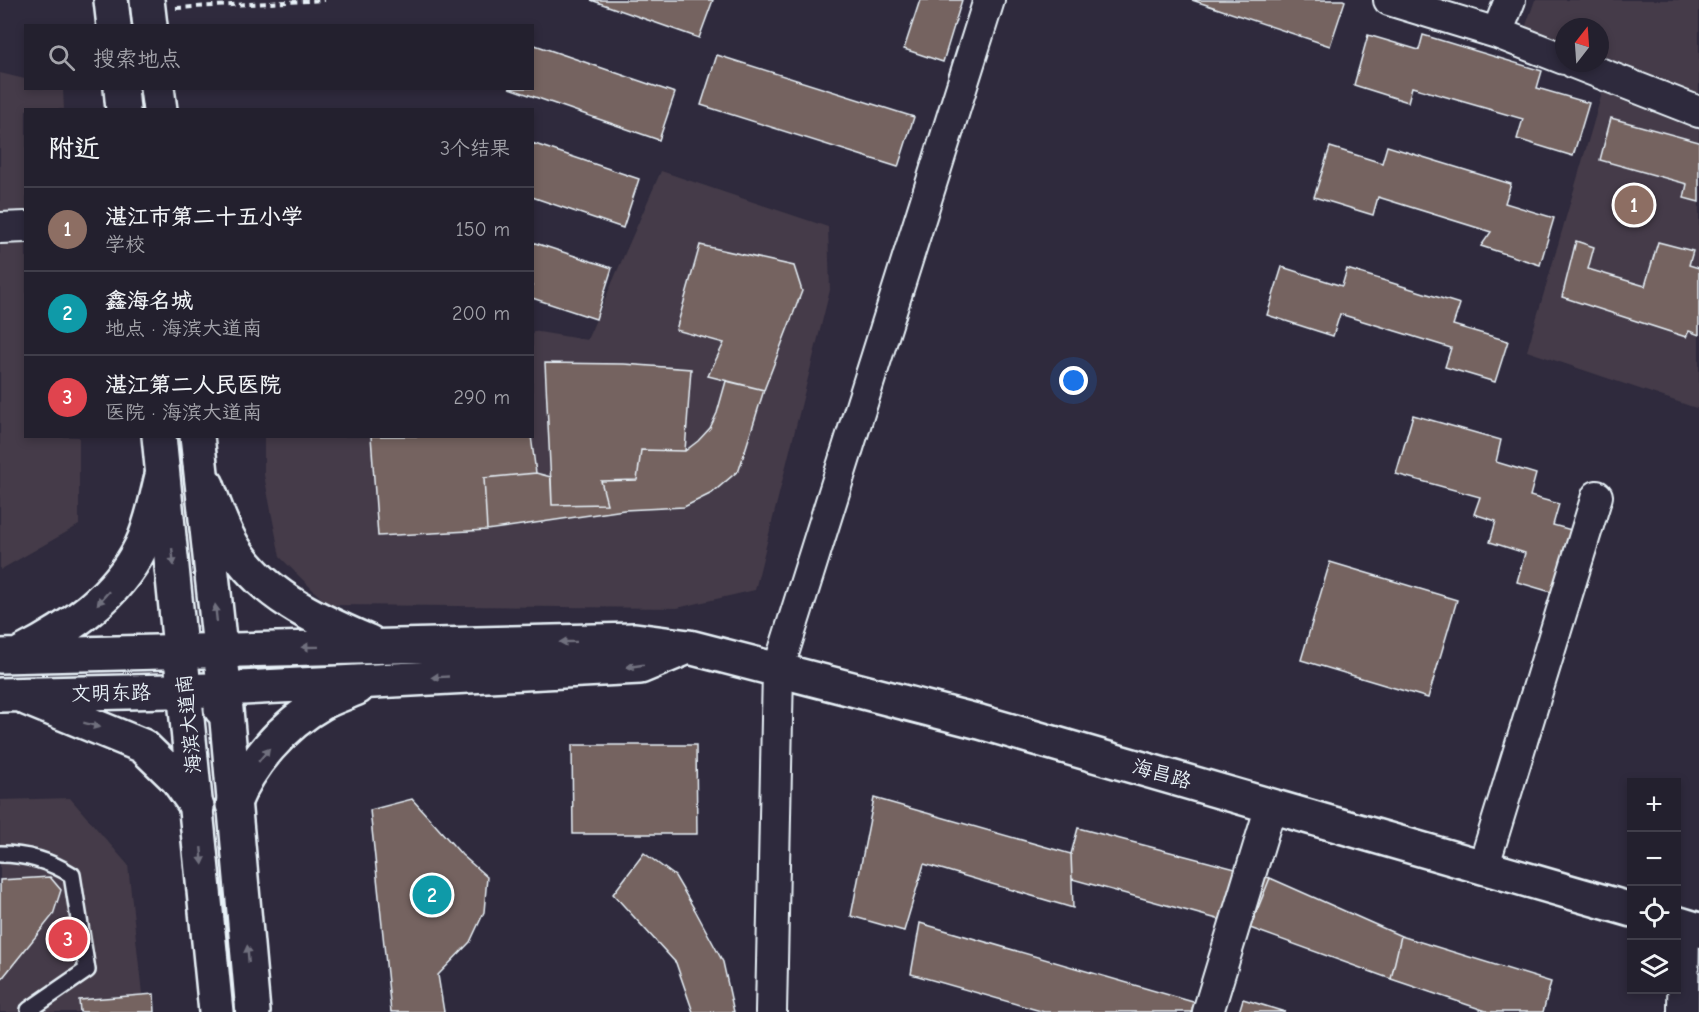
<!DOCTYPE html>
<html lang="zh">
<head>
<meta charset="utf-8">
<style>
	:root { --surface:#23202e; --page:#2f2d3a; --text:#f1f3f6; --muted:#a3a3aa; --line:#403e4a; --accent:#ffd166 }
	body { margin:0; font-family:"Comic Neue","LXGW WenKai TC",sans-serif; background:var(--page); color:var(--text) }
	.controls { position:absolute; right:18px; bottom:18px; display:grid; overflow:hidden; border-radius:0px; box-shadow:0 3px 9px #0003 }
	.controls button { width:54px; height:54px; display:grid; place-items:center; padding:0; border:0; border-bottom:2px solid var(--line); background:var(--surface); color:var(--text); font:30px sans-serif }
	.compass { position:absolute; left:1555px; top:18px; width:54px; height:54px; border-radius:50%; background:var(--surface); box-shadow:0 3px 9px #0003; rotate:17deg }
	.you { position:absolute; left:1074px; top:381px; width:21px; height:21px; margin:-15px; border:4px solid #fff; border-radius:50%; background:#1a73e8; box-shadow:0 0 0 9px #1a73e833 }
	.badge { display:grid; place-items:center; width:39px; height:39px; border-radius:50%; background:var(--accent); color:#fff; font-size:20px; font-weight:700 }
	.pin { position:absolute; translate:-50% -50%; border:3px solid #fff; box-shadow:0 2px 6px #0006 }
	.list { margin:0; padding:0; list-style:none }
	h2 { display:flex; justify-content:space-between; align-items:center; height:78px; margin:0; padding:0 24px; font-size:26px }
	h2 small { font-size:20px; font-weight:400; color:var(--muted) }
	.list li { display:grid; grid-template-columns:39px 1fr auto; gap:18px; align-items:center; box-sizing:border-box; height:84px; padding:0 24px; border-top:2px solid var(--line) }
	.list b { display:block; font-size:22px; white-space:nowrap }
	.list p { margin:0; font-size:20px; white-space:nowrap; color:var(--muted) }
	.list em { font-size:20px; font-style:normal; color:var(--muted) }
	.icon { flex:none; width:33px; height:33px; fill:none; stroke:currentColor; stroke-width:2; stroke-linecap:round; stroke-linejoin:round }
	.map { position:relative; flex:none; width:1699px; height:1012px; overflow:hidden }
	.search { position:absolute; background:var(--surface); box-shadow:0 3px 9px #0003; left:24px; top:24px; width:510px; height:66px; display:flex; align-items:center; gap:15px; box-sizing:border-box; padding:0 21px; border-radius:0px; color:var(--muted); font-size:22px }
	.panel { position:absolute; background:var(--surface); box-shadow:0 3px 9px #0003; left:24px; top:108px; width:510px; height:330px; border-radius:0px }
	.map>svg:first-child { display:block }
	.built { fill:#443b48 }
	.building { fill:#746361; stroke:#e8f1f8; stroke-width:1.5 }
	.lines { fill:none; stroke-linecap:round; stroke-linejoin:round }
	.service-casing { stroke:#e8f1f8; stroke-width:20 }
	.minor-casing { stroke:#e8f1f8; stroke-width:34 }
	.tertiary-casing { stroke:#e8f1f8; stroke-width:38 }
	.primary-casing { stroke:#e8f1f8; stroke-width:38 }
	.path { stroke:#e8f1f8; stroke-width:4; stroke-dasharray:6 4.5; stroke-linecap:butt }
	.service { stroke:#2f2a3d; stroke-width:15 }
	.minor { stroke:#2f2a3d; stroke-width:30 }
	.tertiary { stroke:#2f2a3d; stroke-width:33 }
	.primary { stroke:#2f2a3d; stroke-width:33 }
	.oneway { fill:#70707e }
	.labels { text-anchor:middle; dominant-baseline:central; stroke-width:6; stroke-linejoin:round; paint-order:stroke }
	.street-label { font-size:20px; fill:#e8f1f8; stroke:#2f2a3d }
</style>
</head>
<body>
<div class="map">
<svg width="1699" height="1012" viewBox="0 0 1699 1012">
	<rect width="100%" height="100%" fill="#2f2a3d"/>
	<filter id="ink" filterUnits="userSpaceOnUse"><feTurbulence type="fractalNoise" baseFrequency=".0167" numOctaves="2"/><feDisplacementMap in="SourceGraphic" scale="12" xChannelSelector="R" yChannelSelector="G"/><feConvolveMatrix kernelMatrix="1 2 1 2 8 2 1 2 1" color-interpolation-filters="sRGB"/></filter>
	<g filter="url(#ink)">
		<path class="built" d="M1535,0H1699V409L1527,351L1612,59L1600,55V27H1564V42L1525,28Z
			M0,73L25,79L26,88L63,89L64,109L26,110V436L79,437V525L0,570Z
			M661,171L828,227L830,290L755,590L677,608L328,605L280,557L264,475V437L532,436L533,331L587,340Z
			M70,798L128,865L144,1012H0V800Z"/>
		<path class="building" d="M591,0H713L699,38Z
			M920,0H962L943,62L904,49Z
			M1192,0H1343L1345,1L1330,46Z
			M1368,35L1419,50L1423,35L1542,71L1537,88L1589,103L1573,156L1517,139L1523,119L1412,87L1408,102L1354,85Z
			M532,44L675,93L659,140L509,88H532Z
			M717,55L914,117L898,167L701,105Z
			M1611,118L1699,142V202L1684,198L1687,184L1600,160Z
			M532,143L639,179L623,228L532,197Z
			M1387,146L1511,184L1505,203L1554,218L1540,265L1481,246L1491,232L1378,197L1373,215L1314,197L1330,147L1382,163Z
			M1576,241L1594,247L1588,269L1645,286L1658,242L1693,251L1689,265L1699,268V335L1689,331L1686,337L1562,297Z
			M532,242L612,268L596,319L532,298Z
			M700,245L794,266L802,291L764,390L708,376L724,343L676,330Z
			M1282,267L1342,286L1347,269L1460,304L1453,325L1508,341L1495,382L1445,367L1451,348L1340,314L1333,336L1267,315Z
			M545,363L624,364L691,369L685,451L641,450L637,480L601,481L607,504L552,505Z
			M726,381L764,390L739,470L712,493L684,507L624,510L487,530L484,478L536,473L551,477L552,505L607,504L601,481L637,480L641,450L685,451L698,441L710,428L717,413Z
			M1413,415L1501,440L1496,462L1536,474L1530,496L1559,504L1553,525L1586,534L1568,597L1517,582L1525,553L1490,542L1496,521L1474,514L1480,497L1396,474Z
			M371,436H531L536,473L484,478L487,530L378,536Z
			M1330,562L1457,600L1428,698L1301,660Z
			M572,745H696L697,834H573Z
			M874,798L1071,854L1073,908L924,864L904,931L851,916Z
			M412,799L462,855L487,877L484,912L470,942L438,975L444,1012H391L370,810Z
			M1078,828L1270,878L1250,928L1072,879L1071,854Z
			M644,853L675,876L695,910L723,962L734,1012H693L676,963L613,894Z
			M50,877L61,890L53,915L0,981V880Z
			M1270,878L1401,936L1391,979L1250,928Z
			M920,923L1207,1006L1205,1012H1044L911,974Z
			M1401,936L1551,982L1543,1012H1489L1391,979Z
			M154,994L155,1012H80L79,1000Z
			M1243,999L1285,1012H1239Z"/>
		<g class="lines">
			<defs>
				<path id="service" d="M0,854C26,854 50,861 72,875L87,970L29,1010"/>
				<path id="minor" d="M1389,0L1497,33L1510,0
					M1497,33L1564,59
					M1574,63L1699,112
					M0,228L26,227
					M1483,868L1597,496
					M771,1012L778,670L989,0
					M1208,1012L1271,806
					M1683,1012L1684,926"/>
				<path id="tertiary" d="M207,485C214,504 220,523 230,541C258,593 317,620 369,642
					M22,653C70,628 116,597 141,547C152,525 156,499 162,476
					M0,656L635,640L689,647L980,722L1632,910
					M0,695L211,690
					M28,699L143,746L177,779L197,807
					M221,709L223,689L640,667L688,647
					M233,805C249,765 284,724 322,703C333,697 346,693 357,688
					M1676,923L1699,930"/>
				<path id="primary" d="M111,0L114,26
					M147,0L150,26
					M121,88L123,110
					M157,88L160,110
					M159,436L216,1012
					M197,436L223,676L253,1012"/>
			</defs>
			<use href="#service" class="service-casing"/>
			<use href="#minor" class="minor-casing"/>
			<use href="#tertiary" class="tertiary-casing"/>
			<use href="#primary" class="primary-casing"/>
			<path class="path" d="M176,8L325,0"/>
			<use href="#service" class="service"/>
			<use href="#minor" class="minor"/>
			<use href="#tertiary" class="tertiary"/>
			<use href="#primary" class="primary"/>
		</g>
		<defs><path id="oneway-solid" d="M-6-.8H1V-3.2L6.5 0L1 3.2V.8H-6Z" transform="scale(1.5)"/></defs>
		<g class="oneway">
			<use href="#oneway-solid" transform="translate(173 557) rotate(84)"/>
			<use href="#oneway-solid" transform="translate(103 598) rotate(132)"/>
			<use href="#oneway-solid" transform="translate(216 613) rotate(-96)"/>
			<use href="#oneway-solid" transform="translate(568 642) rotate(179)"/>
			<use href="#oneway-solid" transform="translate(310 647) rotate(179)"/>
			<use href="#oneway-solid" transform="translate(635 666) rotate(172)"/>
			<use href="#oneway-solid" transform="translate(440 677) rotate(177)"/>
			<use href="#oneway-solid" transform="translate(92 725) rotate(15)"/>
			<use href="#oneway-solid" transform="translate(264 755) rotate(-50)"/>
			<use href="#oneway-solid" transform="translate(202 856) rotate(85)"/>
			<use href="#oneway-solid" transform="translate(248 954) rotate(-95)"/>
		</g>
	</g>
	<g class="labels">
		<g class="street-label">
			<text transform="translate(111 693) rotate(-1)">文明东路</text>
			<text transform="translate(189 724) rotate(-96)">海滨大道南</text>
			<text transform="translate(1162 774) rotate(16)">海昌路</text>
		</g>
	</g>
</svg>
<div class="controls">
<button>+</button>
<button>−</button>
<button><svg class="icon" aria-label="locate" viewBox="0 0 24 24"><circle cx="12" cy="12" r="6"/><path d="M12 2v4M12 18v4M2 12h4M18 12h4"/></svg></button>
<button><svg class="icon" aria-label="layers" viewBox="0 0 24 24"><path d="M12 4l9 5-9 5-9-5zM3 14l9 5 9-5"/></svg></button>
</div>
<svg class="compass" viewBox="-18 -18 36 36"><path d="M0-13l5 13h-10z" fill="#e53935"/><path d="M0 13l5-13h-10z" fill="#a3a3aa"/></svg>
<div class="you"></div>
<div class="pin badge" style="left:1634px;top:205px;background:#8d6e63">1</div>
<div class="pin badge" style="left:432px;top:895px;background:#0f9aa8">2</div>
<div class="pin badge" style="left:68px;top:939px;background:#e0444e">3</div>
<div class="search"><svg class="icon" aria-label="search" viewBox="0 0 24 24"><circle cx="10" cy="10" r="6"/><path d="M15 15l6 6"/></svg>搜索地点</div>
<section class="panel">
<h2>附近<small>3个结果</small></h2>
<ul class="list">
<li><span class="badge" style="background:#8d6e63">1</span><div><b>湛江市第二十五小学</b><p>学校</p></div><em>150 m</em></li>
<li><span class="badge" style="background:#0f9aa8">2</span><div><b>鑫海名城</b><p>地点 · 海滨大道南</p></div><em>200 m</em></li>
<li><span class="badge" style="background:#e0444e">3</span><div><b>湛江第二人民医院</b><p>医院 · 海滨大道南</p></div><em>290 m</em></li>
</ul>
</section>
</div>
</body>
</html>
